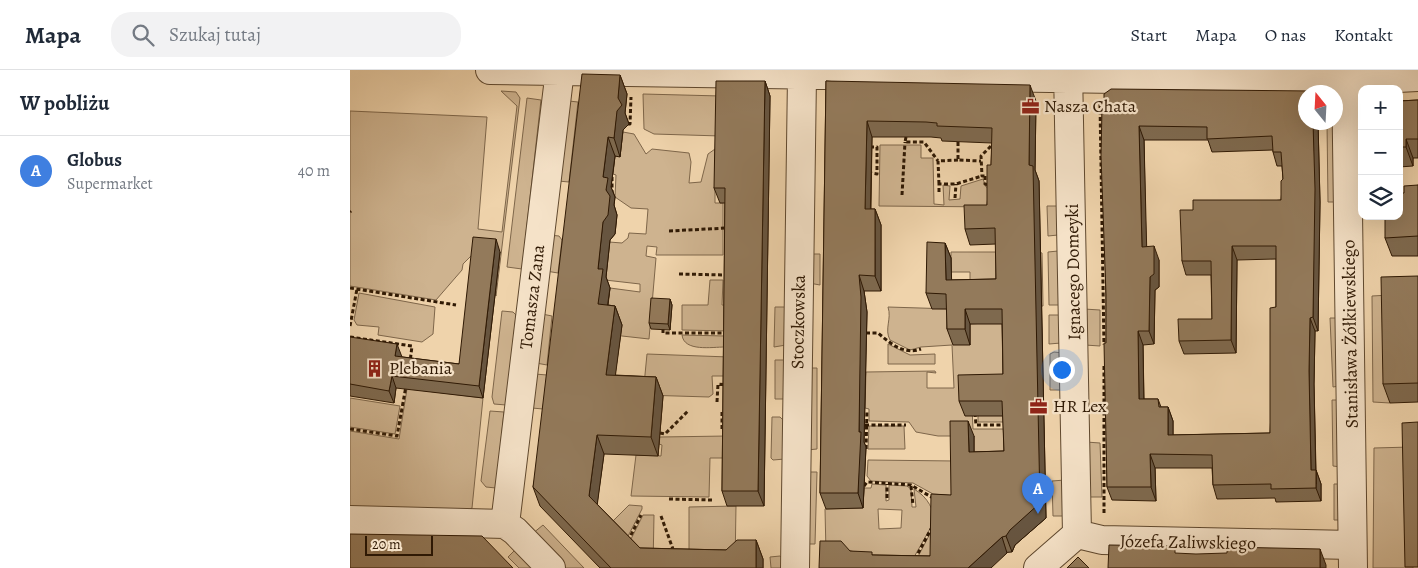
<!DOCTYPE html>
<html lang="pl">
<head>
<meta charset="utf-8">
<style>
	:root { --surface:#fff; --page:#f2f2f3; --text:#1f2937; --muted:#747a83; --line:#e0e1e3; --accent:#111827 }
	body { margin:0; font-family:Alegreya,serif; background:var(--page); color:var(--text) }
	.controls { position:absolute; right:15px; top:15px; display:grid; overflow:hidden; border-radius:10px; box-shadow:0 5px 20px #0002 }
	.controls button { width:45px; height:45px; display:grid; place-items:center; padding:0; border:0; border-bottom:1px solid var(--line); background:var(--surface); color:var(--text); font:25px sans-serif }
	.compass { position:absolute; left:948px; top:15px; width:45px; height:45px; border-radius:50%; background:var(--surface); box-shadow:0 5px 20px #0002; rotate:342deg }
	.scale { position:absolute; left:15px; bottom:12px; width:68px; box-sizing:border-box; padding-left:5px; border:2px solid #2f1904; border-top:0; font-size:14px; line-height:18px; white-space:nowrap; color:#2f1904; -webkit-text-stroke:4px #f5e2c8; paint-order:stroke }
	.you { position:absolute; left:711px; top:299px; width:18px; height:18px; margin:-12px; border:4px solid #fff; border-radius:50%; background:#1a73e8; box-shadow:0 0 0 8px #1a73e833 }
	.badge { display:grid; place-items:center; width:32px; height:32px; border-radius:50%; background:var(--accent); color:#fff; font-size:16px; font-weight:700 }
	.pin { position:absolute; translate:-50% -41px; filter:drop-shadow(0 1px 2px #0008) }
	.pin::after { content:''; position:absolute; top:26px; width:18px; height:15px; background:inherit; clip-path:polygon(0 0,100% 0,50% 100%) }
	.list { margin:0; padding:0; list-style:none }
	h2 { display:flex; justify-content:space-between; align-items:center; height:65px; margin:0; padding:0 20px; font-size:21px }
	h2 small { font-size:16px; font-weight:400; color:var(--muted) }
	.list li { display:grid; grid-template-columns:32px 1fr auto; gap:15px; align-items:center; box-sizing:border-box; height:70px; padding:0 20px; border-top:1px solid var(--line) }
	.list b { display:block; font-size:19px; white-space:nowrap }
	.list p { margin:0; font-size:16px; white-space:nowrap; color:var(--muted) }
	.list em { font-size:16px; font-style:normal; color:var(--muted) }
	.icon { flex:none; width:28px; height:28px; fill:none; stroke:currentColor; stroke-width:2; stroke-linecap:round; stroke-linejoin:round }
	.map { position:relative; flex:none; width:1068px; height:498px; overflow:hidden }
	header { display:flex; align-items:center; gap:30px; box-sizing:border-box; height:70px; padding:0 25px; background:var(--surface); border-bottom:1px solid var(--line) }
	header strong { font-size:24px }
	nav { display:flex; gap:28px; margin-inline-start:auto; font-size:18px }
	.search { width:350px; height:45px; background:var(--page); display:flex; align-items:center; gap:12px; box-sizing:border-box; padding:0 18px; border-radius:20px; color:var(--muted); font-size:19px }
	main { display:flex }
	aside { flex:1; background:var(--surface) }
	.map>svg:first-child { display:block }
	.green { fill:#ceb38f; stroke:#7e664a; fill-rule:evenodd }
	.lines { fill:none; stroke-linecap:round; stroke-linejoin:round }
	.minor-casing { stroke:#5f482e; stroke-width:30 }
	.path { stroke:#2f1904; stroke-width:3; stroke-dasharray:4 2.5; stroke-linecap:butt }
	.minor { stroke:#f5e2c8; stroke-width:28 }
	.wall { fill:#7e694e; stroke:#2f1904; fill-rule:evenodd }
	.shaded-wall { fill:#675540; stroke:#2f1904 }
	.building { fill:#937a5b; stroke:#2f1904; fill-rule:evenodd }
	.labels { text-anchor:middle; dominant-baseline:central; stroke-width:4.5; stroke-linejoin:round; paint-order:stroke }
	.poi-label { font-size:18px; fill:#2f1904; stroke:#f5e2c8; text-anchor:start }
	.street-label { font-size:18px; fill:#2f1904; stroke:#f5e2c8 }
</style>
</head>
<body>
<header>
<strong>Mapa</strong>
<div class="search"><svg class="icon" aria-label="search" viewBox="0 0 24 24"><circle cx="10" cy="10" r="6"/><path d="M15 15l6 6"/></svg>Szukaj tutaj</div>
<nav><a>Start</a><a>Mapa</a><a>O nas</a><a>Kontakt</a></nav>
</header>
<main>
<aside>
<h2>W pobliżu<small></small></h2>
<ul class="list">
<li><span class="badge" style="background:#3f7fe0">A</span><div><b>Globus</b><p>Supermarket</p></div><em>40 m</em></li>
</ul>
</aside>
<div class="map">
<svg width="1068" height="498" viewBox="0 0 1068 498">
	<rect width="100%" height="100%" fill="#efd3ab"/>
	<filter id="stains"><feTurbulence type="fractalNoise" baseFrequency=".004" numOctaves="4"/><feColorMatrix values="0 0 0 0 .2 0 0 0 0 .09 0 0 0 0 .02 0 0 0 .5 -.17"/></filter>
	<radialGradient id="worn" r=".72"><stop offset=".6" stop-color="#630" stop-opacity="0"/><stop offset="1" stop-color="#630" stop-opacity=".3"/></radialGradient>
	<path class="green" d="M151,21L166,22L170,28L146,226L128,179L113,194L112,200L86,230L0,216V41L137,47L128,159L152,162L167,36Z
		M293,24L371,26V66L304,64L294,59Z
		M177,28L191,30L172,199L157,197Z
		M219,31L228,32L219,112L208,111Z
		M977,53H984L986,132H978Z
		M273,62L284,64L296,84L302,79L339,83L341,92L339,113L351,112L358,84L365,79V133H373V185H306L307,177L297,176L296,186L306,188L299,269L254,264L260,218L290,222V214L255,210L259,172L272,173L278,168L279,163L296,164L298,139L281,138L265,127L266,105L263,104L265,86H270Z
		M530,75H571V88H583L584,134L594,135L593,115L600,116L599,130L610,129L611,116L633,109L636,117H643L648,137L529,136Z
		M697,136H711L708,165L698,166Z
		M199,165L209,166L212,170L208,203L196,201Z
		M708,181L710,235H699L698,182Z
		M601,182H651V211L620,213V202H601Z
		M689,182L692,183L693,236H690Z
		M462,184H470V215L459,213Z
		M360,210H373L372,235H381L380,261L332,260V235H358Z
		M9,223L85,237L83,264L72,272L28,265L29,257L7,255L4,250Z
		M1040,225V333L1023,332L1022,226Z
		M425,237H436V275L424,277Z
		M538,237L602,239L620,254L635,253L652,245L660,352H628V337H622L623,359H654L659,387L624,391L623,366H588L566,362L559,352L519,351V339L515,338L516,302L585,301L586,303L577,302V318H604L602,275L571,277L560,280L540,270C534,259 542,249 538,237Z
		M734,239L750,240V276L735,275Z
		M152,241L163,242L166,245L156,335L144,334L142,327Z
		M192,244L202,246L197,295L186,293Z
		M699,245H710L711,273L699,274Z
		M980,248H989V316L983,317Z
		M332,265L375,266V277C362,277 334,282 332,265Z
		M538,274L560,285L585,284V294H538Z
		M704,282L714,283L715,320H700V284Z
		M297,284L379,287V306H362L363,324L359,327L293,325Z
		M425,290H433L437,293V329H425Z
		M459,298H467V379L457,380Z
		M60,300L69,320L133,328L122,438L119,440L0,438V361L49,369Z
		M185,304L197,305L193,339L182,338Z
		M0,328L50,336L45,364L0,357Z
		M982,330H988L991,397L983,396Z
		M140,341L154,342L146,418L136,417L131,411Z
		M422,347H430L435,352V389L423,390L421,388Z
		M519,356H554L555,379H518Z
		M377,366V388H360L359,427L281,426L286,385L311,386L312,375L309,374L310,367Z
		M736,372L750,373L752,427H737Z
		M1061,377L1063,498H1023L1024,378Z
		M518,390L606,391L607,426L583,424L563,413L521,411L517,406Z
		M454,402H467L465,474H457Z
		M715,410L716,446H703L702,411Z
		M522,414L536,415V431L539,430V415L557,416L561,419L562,437H566L564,419C593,436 585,469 586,498H562L583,458L581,457L559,496L476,483L475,439L513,438L514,418H521ZM528,439L552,440L551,458L529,459Z
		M984,414H992V450H984Z
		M279,435L292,436V439L276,470L257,457Z
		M386,436L385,498H339V437Z
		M293,445H304L303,497L280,471Z
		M193,455L234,498H216L182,464Z
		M166,479L184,498H169L158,487Z
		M430,486L433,489V498H421L420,487Z"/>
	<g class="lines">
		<defs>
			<path id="minor" d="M140,0L969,12L1068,7
				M718,0L727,464
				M996,0L1003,498
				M0,450L155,454L165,461L201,498
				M155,454L210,0
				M445,498L452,6
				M688,498L727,464L752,470L1002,475"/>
		</defs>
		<use href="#minor" class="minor-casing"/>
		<path class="path" d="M750,34L754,275
			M278,54H280L281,27
			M556,67L555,72H574L588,91
			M608,72V90L631,91
			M520,77H527V104L521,103
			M635,106V114L639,115
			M641,106H632L631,86L643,74
			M589,114L588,91L608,90
			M589,122V114H606L632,106
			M262,124V106
			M552,125L555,72
			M605,128L606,114
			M0,142L1,141
			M319,161L377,158
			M329,204L376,205
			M0,218L106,235
			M0,256L7,219
			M313,259V263H376
			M516,263H528C541,274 554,285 571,279
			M0,267L62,276L60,292
			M754,296V445
			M367,332L368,314L377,315
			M372,342V361H375
			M625,343L626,355H655
			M515,355H556
			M0,359L47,366L56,316
			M310,363L315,364L338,341
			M516,379L517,340
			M514,416L517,412L561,415L583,428
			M561,416L563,435
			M537,428V414
			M319,429L363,430
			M311,446L324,482
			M278,471L291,445
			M565,489L581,459"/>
		<use href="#minor" class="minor"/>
	</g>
	<path class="wall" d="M270,5L277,24L275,43L279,54L273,60L270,87L265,86L261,117L265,127L264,135L267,145L265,164L260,170L256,207L260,218L258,235L265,236L272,255L265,305L306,307L313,326L308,386L254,384L247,434L290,478L376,480L406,470L413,489V498H250L190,436L183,417Z
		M415,11L420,26L414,436H377L372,421L375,133H370L364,118Z
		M476,11L686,31L685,100L689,111L696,448L665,475L662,482L469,498L500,481L523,485L580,486L601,425L624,366V382L654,381L653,346H615L609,331L653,304L652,254H620V275H603L597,259V239H582L576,223L595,173L601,188V210L646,209V174L620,175L615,159L637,135L641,95L642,73L592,71L591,68L581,67H522L521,139H525L531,155V221H514L517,242L514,372L516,377L513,438L476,439L470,423Z
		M962,21L963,22H956V52H968L970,132L968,261H965L964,314L966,400L971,414V431L926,432L925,428L867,429L863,415L862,398H805L806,431L762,430L757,417L756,225L752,38ZM794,70H858L862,82L923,80V82L927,96H932L933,109L931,130L843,140L832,191L836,205H861L862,249L829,271L834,284L886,283L887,190L926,189V237L920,363L823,365V351L818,337H811L808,329H794L793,275L804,274L805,220L809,217V190L796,176Z
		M1068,30V88H1063V96L1049,97V31Z
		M1068,115V186H1042L1035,168L1054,123Z
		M150,182L133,328L46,318L44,333L0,326V267L52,287L109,294Z
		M1068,206V332L1040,333L1033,314Z
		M320,229L322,235L320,260L301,259L299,253Z"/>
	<path class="shaded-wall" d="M270,5L277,24L275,43L279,54L273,60L270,87L264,68Z
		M415,11L420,26L414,436L408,421Z
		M680,15L686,31L685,100L689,111L696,448L665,475L662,482L656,466L679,95Z
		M517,51L522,67L520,155L515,139Z
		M963,52H968L970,132L968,261L963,247Z
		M789,56L794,70L797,190L792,177Z
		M258,67L265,86L261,117L265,127L264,135L267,145L265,164L260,170L256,207L260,218L255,253L248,234V199L256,120L253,107Z
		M1056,69L1063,88V96L1056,77Z
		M525,139L531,155V221L525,206Z
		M146,169L150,182L133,328L129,316Z
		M595,173L601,188L602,225L596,210Z
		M804,176L809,190V217L805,220L804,274L799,261L800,207Z
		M882,176L887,190L886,283L881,270Z
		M509,205L514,221L517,242L514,372L516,377L513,438L508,423L509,362Z
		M320,229L322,235L320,260L318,254Z
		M265,236L272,255L263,324L256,305Z
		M615,239L620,254V275L615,259Z
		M960,248L965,261L964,314L966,414L961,400L959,301Z
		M788,261L793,275L794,343L789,329Z
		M47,274L52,287L50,299L45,286Z
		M42,306L46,318L44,333L39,321Z
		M306,307L313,326L308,386L301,367Z
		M818,337L823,351V378L818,365Z
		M618,351L624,366V397L619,382Z
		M247,365L254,384L246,444L239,426Z
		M800,384L805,398L806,431L801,417Z
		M966,400L971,414V431L966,418Z
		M652,467L657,483L641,498H618Z
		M406,470L413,489V498H406Z
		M970,479L976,495V498H970Z"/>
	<path class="building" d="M232,4L270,5L268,28L272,35L267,41L264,68L258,67L253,107L258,108L256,120L260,126L258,145L253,152L248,199H253L248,234L265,236L256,305L306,307L301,367L247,365L239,426L290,478L376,480L387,470H406V498H261L183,417Z
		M366,11H415L408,421H372L375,118H364Z
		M476,11L680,15L679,95L683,96L690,433L660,460L656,466L652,467L618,498H469L470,471H491L500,481L522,482V485L580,486L581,424L601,425L600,351H618L619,382L654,381L652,331H609L608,305L653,304L652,239H615V259H597L596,224L576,223L577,172L595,173L596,210L646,209L645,158L615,159L614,135H637V95H641L642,58L587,56V53L576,52L517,51L515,139H525V206L509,205L511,227L509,362H511L508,423H470Z
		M761,19L962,21V22H956V52H963L965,119L963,247L960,248L959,301L961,400H966V418L921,419V414L863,415L862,385L800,384L801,417H757L754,273H756V225L751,86L752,38H754V24ZM789,56L857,57V69L922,66L923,82H931L933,109L931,111V130H843V140H830L832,191H861L862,249H828L829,271L881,270L882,176H926V237L920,238V363L818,365V337H809L808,329H789L788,261H799L800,207L804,204V176L792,177Z
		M1068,30V69H1056V77H1049V31Z
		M1068,115V166L1035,168V146H1049V123H1054V116Z
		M123,167L146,169L129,316L42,306L39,321L0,314V267L47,274L45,286L109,294Z
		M1068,206V313L1033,314L1031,207Z
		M301,228L320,229L318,254L299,253Z
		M1068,352V497H1055L1052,353Z
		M0,464L132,466L163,498H0Z
		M759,475L825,476V483L846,484L877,483V477L970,479V498H758Z
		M728,487L739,498H717Z"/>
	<defs>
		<symbol id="office-bare" viewBox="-9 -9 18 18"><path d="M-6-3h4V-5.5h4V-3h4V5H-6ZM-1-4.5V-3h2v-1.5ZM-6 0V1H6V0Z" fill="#8f2418" stroke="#f5e2c8" stroke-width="2.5" paint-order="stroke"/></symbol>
		<symbol id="building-bare" viewBox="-9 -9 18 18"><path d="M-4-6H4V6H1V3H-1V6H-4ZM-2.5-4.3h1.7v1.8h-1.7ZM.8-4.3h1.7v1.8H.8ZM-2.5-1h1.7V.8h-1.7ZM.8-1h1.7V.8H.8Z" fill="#8f2418" stroke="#f5e2c8" stroke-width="2.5" paint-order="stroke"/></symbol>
	</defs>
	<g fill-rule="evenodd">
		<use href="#office-bare" x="668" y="24" width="25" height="25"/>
		<use href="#building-bare" x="12" y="286" width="25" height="25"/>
		<use href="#office-bare" x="676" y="324" width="25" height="25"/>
	</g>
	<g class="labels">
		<g class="poi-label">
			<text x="694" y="36">Nasza Chata</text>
			<text x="39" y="298">Plebania</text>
			<text x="703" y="336">HR Lex</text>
		</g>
		<g class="street-label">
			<text transform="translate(723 202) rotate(-91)">Ignacego Domeyki</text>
			<text transform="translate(182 227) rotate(-83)">Tomasza Zana</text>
			<text transform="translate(448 252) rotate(-89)">Stoczkowska</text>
			<text transform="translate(1000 264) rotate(-91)">Stanisława Żółkiewskiego</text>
			<text transform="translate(838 472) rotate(1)">Józefa Zaliwskiego</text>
		</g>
	</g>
	<rect width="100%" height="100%" filter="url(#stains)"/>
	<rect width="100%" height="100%" fill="url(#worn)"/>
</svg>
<div class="controls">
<button>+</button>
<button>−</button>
<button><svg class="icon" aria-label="layers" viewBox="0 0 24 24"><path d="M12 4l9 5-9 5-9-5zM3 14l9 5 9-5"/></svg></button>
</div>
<svg class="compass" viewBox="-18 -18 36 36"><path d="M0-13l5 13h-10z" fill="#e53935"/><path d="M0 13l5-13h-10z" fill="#747a83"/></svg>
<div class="scale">20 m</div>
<div class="you"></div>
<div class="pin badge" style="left:688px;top:444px;background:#3f7fe0">A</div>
</div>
</main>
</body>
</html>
